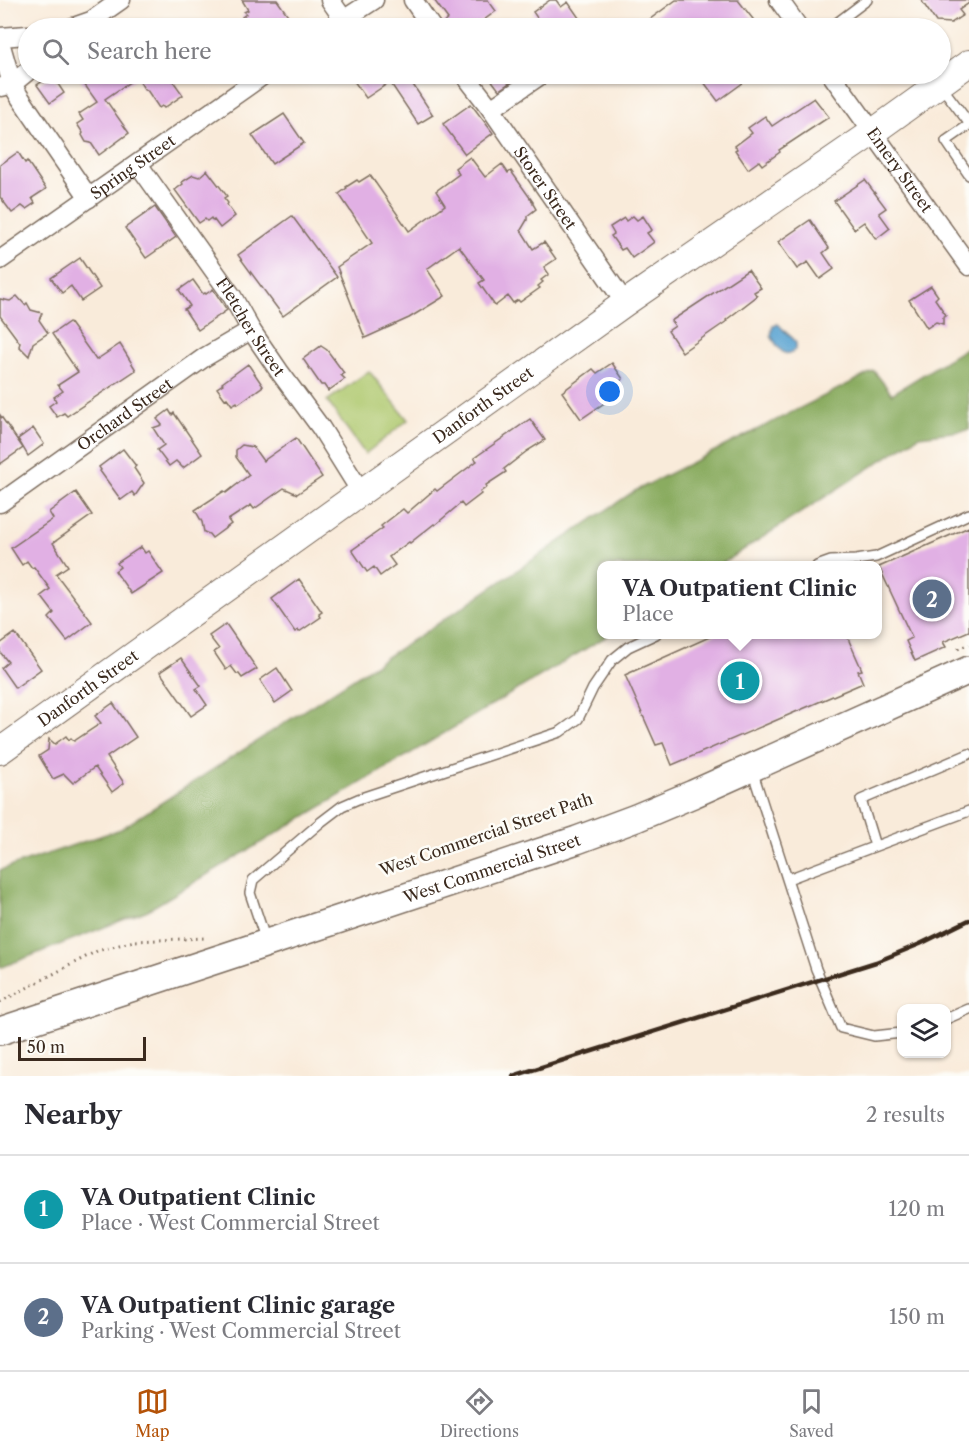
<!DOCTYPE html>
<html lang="en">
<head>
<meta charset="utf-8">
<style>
	:root { --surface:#fff; --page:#f7f7f7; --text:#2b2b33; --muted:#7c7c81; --line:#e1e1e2; --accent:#b45309 }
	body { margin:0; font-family:"Libre Caslon Text",serif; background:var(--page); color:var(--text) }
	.controls { position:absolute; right:18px; bottom:18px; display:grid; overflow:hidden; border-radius:12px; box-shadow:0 2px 4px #0004 }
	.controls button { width:54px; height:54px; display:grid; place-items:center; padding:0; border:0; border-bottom:2px solid var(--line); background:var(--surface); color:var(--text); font:30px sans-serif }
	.scale { position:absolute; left:18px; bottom:15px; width:128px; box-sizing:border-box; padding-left:6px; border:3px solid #3b2a1e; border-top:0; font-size:16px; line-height:21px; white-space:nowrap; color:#3b2a1e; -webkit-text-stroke:4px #fdfcf7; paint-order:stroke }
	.you { position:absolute; left:610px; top:392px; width:21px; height:21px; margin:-15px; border:4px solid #fff; border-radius:50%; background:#1a73e8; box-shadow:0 0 0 9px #1a73e833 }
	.badge { display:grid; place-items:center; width:39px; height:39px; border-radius:50%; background:var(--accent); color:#fff; font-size:20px; font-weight:700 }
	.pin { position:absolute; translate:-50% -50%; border:3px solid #fff; box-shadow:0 2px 6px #0006 }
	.popup { position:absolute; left:597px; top:561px; width:285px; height:78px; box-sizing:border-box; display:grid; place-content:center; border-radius:12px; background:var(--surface); filter:drop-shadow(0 2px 4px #0005); font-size:20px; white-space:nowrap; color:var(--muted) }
	.popup b { font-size:22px; color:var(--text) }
	.popup::after { content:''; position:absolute; left:50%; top:100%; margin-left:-12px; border:12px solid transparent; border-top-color:var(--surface) }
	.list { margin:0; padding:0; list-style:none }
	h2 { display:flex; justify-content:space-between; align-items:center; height:78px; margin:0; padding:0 24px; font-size:26px }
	h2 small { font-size:20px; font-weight:400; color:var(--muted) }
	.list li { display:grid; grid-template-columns:39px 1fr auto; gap:18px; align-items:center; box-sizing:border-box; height:108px; padding:0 24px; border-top:2px solid var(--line) }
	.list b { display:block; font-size:22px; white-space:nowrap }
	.list p { margin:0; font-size:20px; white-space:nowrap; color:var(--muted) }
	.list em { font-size:20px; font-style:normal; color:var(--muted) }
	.icon { flex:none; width:33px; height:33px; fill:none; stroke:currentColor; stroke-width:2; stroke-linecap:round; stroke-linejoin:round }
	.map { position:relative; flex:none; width:969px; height:1076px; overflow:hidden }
	.search { position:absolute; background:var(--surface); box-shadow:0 2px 4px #0004; left:18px; right:18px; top:18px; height:66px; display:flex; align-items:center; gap:15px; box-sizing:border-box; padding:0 21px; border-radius:33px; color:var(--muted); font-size:22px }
	.sheet { height:294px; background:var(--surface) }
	nav { display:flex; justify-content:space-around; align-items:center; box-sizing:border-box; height:84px; border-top:2px solid var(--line); background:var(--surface); font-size:16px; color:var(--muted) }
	nav a { display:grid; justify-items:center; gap:3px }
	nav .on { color:var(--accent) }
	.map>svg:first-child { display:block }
	.green { fill:#aec86d; stroke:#747946; stroke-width:1.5 }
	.forest { fill:#8aac60; stroke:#626b3f; stroke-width:1.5 }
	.water { fill:#5ca4d2; stroke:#4c6778; stroke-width:1.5 }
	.building { fill:#e1b0e4 }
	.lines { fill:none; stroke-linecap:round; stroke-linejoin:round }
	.lane-casing { stroke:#7e6e60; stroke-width:12 }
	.street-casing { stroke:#7e6e60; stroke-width:21 }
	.secondary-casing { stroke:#7e6e60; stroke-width:28 }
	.primary-casing { stroke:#7e6e60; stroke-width:30 }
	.path { stroke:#7e6e60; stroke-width:3; stroke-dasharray:1.5 4.5; stroke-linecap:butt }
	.lane { stroke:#fff; stroke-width:9 }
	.street { stroke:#fff; stroke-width:18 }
	.secondary { stroke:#fff; stroke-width:26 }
	.primary { stroke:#fff; stroke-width:27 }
	.rail { stroke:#3b2a1e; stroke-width:4.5 }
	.labels { text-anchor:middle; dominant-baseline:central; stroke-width:5; stroke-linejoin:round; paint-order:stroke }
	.street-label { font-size:16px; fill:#3b2a1e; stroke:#fdfcf7 }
</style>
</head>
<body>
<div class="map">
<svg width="969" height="1076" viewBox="0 0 969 1076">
	<rect width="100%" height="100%" fill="#fdfcf7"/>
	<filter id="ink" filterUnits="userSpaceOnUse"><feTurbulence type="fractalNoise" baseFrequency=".0167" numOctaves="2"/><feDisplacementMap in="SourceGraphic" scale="12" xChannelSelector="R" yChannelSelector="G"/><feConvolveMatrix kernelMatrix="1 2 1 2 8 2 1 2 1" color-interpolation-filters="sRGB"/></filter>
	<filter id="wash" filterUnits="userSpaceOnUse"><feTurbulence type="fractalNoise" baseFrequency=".008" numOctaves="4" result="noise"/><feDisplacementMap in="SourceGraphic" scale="24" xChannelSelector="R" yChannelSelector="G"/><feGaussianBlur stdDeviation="1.35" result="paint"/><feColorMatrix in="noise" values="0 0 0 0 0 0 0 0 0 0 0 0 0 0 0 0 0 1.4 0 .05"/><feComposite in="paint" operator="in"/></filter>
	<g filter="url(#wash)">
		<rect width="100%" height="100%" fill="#f9ebda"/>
		<path class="green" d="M369,371L408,420L365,454L327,401Z"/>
		<path class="forest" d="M969,346V430L919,436L720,565L602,566V634L609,635L148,910L0,968V870L121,829L436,625L633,492L874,371L892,394Z"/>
		<path class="water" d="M778,324C782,327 784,332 788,334C794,340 797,340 796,349C783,361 778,346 771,336L773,325Z"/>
		<g id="blocks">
			<path class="building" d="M242,0H277L290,18L275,28H250L242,17L246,14L244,12L248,10Z
				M434,0H488L496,11L473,28H443L442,24L448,19Z
				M550,0H556L561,7L568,2L586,28H544L533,12Z
				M676,0H738L760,28H638Z
				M921,0H969V3L959,10L963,15L951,23L936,22Z
				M77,74H168L183,95L164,108L162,106L159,108L147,90L144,89L137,77L105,99L129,133L99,155L91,143L86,142L82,135L83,133L77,124L83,120L79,114L97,102Z
				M349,74H406L433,115L418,124L390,82L366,98Z
				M487,74H523L499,90Z
				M698,74H755L718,101Z
				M52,75L64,93L50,103L37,85Z
				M814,98L829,117L779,150L780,152L762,165L759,161L748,169L735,150L737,149L735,146L752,133L748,128L765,116L772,126Z
				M471,104L493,133L465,154L443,124Z
				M284,114L304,143L272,164L252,135Z
				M18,152L25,163L27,161L46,189L32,198L35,203L26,209L22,206L12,213L0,197V165Z
				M470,157L485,177L502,164L508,173L511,171L533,202V204L536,209L527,216V220L521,230L533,249L544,242L556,259L544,267L549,274L541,280L543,282L538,286L540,288L520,302L518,300L513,303L508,296L495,306L479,283L484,280L459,246L427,269L445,296L409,318L365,338L337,267L372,243L339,194L347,188L346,187L357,180L359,182L370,175L409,231L445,205L436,191L459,174L455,168Z
				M207,170L227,196L224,198L228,203L227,205L235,216L220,228L214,220L213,221L211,218L207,221L205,219L199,223L175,190L183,184L182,182L193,175L199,177Z
				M865,180L886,208L879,213L890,228L876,239L864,222L854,229L834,201Z
				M155,207L176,237L146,258L125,228Z
				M292,216L337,277L283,316L238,255Z
				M633,216L637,220L643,216L652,230L647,233L654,242L632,258L625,248L621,250L611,236L614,234L610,227L624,218L626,221Z
				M810,220L829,248L823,253L834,269L820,279L808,262L797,269L778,242Z
				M80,258L100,288L81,301L71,286L62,293L51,278Z
				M748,270L761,288L754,292L757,296L726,320L727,321L682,352L668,331L675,326L671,321Z
				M193,280L203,294L205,293L206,294L213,289L227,310L198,330L184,309L190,306L179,290Z
				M931,286L938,296L935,299L946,315L943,317V324L936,322L927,328L909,300Z
				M17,296L25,305L27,303L31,310L42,313L39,320L48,333L33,343L29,356L19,346L20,343L0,316V299L10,301Z
				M69,322L96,360L120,344L136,370L67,416L64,413L57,417L49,406L56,401L54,397L63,391L58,385L78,372L52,334Z
				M321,346L327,350L344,373L341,375L345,379L328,391L324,385H321L303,359Z
				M612,363L623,379L616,384L618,385L609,392L613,397L581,419L562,392L593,369L597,373Z
				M248,364L263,386L238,404L237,402L232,405L227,398L225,399L217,388L223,384L222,383Z
				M169,410L172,415L174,413L202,454L183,468L176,461L169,466L157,450L164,445L153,428L162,425L157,419Z
				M0,415L23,448L0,464Z
				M530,419L545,440L527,451L504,469L506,472L486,485L487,487L480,492L481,494L464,507L461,503L435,525L434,524L410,543L409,542L389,557L395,565L380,576L374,567L367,572L352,550L383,528L381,526L403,509L407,513L435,489L437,491L477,461L474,458Z
				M33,428L44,444L28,456L18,439Z
				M296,438L322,477L297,494L284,488L254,509L251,505L228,520L231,524L212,538L209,534L204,532L202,522L195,510L224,491L226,493L249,475L236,457V450L242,445L253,447L263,461Z
				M123,449L136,466L134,468L144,483L135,496L132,492L121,500L100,471L101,470L99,467Z
				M76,492L92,515L53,543L68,566L56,574L92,622L67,641L49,618L54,613L41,596L50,589L34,567L32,568L27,561L22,565L11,548L53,519L49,512Z
				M969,527V631L943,642L946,647L915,661L906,641L912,638L879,567Z
				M141,547L145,553L148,551L163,573L131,594L115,571L120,567L117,563Z
				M299,579L322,612L319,614L321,617L299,632L298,630L295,632L272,599Z
				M226,624L257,669L242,678L239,674H237L231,666L226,670L214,652L219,649L209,636Z
				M15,633L41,669L15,688L1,668L8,662L0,652V644Z
				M716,634H846L862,670L858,671L863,683L672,765L663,743L656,745L625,675Z
				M181,658L201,686L196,689L207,705L191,716L160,672Z
				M277,668L292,691L275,703L260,680Z
				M113,703L136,737L107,757L124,783L112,792L95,767L73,783L64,774L53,779L39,756L48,750L49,739L55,744L66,736L69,740L71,738L74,741L101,723L95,716Z"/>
		</g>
	</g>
	<g filter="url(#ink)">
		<use href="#blocks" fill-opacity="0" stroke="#7e6e60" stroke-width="1.5"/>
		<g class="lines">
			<defs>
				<path id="lane" d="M830,28L867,0
					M941,86L969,123
					M969,125L946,141L969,175
					M817,566L831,561L856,560L876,557L969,514
					M752,770L816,969L841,1028L874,1036L902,1033
					M875,846L861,800L969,754
					M788,879L969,811
					M266,941L250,893L253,880L321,822L342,806L358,799L560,732L578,719L593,688L612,660L628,647L656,634
					M946,1019L969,1009"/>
				<g id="street">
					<path d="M330,0L344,20"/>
					<path d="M413,0L432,28"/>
					<path d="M779,0L799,28"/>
					<path d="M71,28L91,21L121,0"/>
					<path d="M331,28L374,0"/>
					<path d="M0,37L28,35"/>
					<path d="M0,42L12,84L19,96L89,198"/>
					<path id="s1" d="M464,74L491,109L625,303"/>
					<path id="s2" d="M831,74L969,266"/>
					<path d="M2,87L12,84L28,71"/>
					<path d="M491,109L542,74"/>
					<path id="s3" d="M138,164L232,296L251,330L279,371L321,428L361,492"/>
					<path id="s4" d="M0,260L265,74"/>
					<path id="s5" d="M0,503L205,357L251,330"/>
				</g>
				<g id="secondary">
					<path id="s6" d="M0,751L625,303L873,132L969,63"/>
				</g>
				<g id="primary">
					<path id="s7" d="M0,1031L343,918L577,840L636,818L693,794L969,670"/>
				</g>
			</defs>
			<use href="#lane" class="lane-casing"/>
			<use href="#street" class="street-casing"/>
			<use href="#secondary" class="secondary-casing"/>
			<use href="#primary" class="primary-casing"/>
			<path class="path" d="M958,649L969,644
				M0,1002L97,951L134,941L206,938"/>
			<use href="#lane" class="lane"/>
			<use href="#street" class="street"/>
			<use href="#secondary" class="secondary"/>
			<use href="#primary" class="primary"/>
			<path class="rail" d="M513,1076L876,962L920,944L969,920"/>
		</g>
	</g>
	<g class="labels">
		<g class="street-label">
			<text stroke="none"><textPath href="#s4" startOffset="162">Spring Street</textPath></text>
			<text stroke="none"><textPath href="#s2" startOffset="118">Emery Street</textPath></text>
			<text stroke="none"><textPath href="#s1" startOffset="140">Storer Street</textPath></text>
			<text stroke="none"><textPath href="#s3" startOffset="198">Fletcher Street</textPath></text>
			<text stroke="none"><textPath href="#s6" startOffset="594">Danforth Street</textPath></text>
			<text stroke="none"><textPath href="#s5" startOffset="153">Orchard Street</textPath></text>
			<text stroke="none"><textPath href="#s6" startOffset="108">Danforth Street</textPath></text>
			<text transform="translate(486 834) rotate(-19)">West Commercial Street Path</text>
			<text stroke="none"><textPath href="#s7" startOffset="518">West Commercial Street</textPath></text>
		</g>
	</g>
</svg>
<div class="controls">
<button><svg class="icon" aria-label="layers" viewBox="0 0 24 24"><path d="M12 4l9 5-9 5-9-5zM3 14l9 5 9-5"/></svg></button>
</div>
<div class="scale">50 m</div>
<div class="you"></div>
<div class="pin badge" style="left:740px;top:681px;background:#0f9aa8">1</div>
<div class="popup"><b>VA Outpatient Clinic</b>Place</div>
<div class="pin badge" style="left:932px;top:599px;background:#5c6f8a">2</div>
<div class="search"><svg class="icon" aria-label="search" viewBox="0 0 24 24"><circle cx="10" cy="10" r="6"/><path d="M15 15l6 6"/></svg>Search here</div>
</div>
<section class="sheet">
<h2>Nearby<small>2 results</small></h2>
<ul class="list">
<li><span class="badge" style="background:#0f9aa8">1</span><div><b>VA Outpatient Clinic</b><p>Place · West Commercial Street</p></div><em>120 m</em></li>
<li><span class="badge" style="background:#5c6f8a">2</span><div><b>VA Outpatient Clinic garage</b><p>Parking · West Commercial Street</p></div><em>150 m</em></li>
</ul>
</section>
<nav>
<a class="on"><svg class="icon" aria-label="map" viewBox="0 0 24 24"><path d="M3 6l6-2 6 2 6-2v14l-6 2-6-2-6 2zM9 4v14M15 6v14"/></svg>Map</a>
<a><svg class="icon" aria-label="directions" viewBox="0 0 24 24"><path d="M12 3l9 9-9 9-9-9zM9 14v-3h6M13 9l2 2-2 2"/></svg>Directions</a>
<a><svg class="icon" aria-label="saved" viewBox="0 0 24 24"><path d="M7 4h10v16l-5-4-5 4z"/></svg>Saved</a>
</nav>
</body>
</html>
